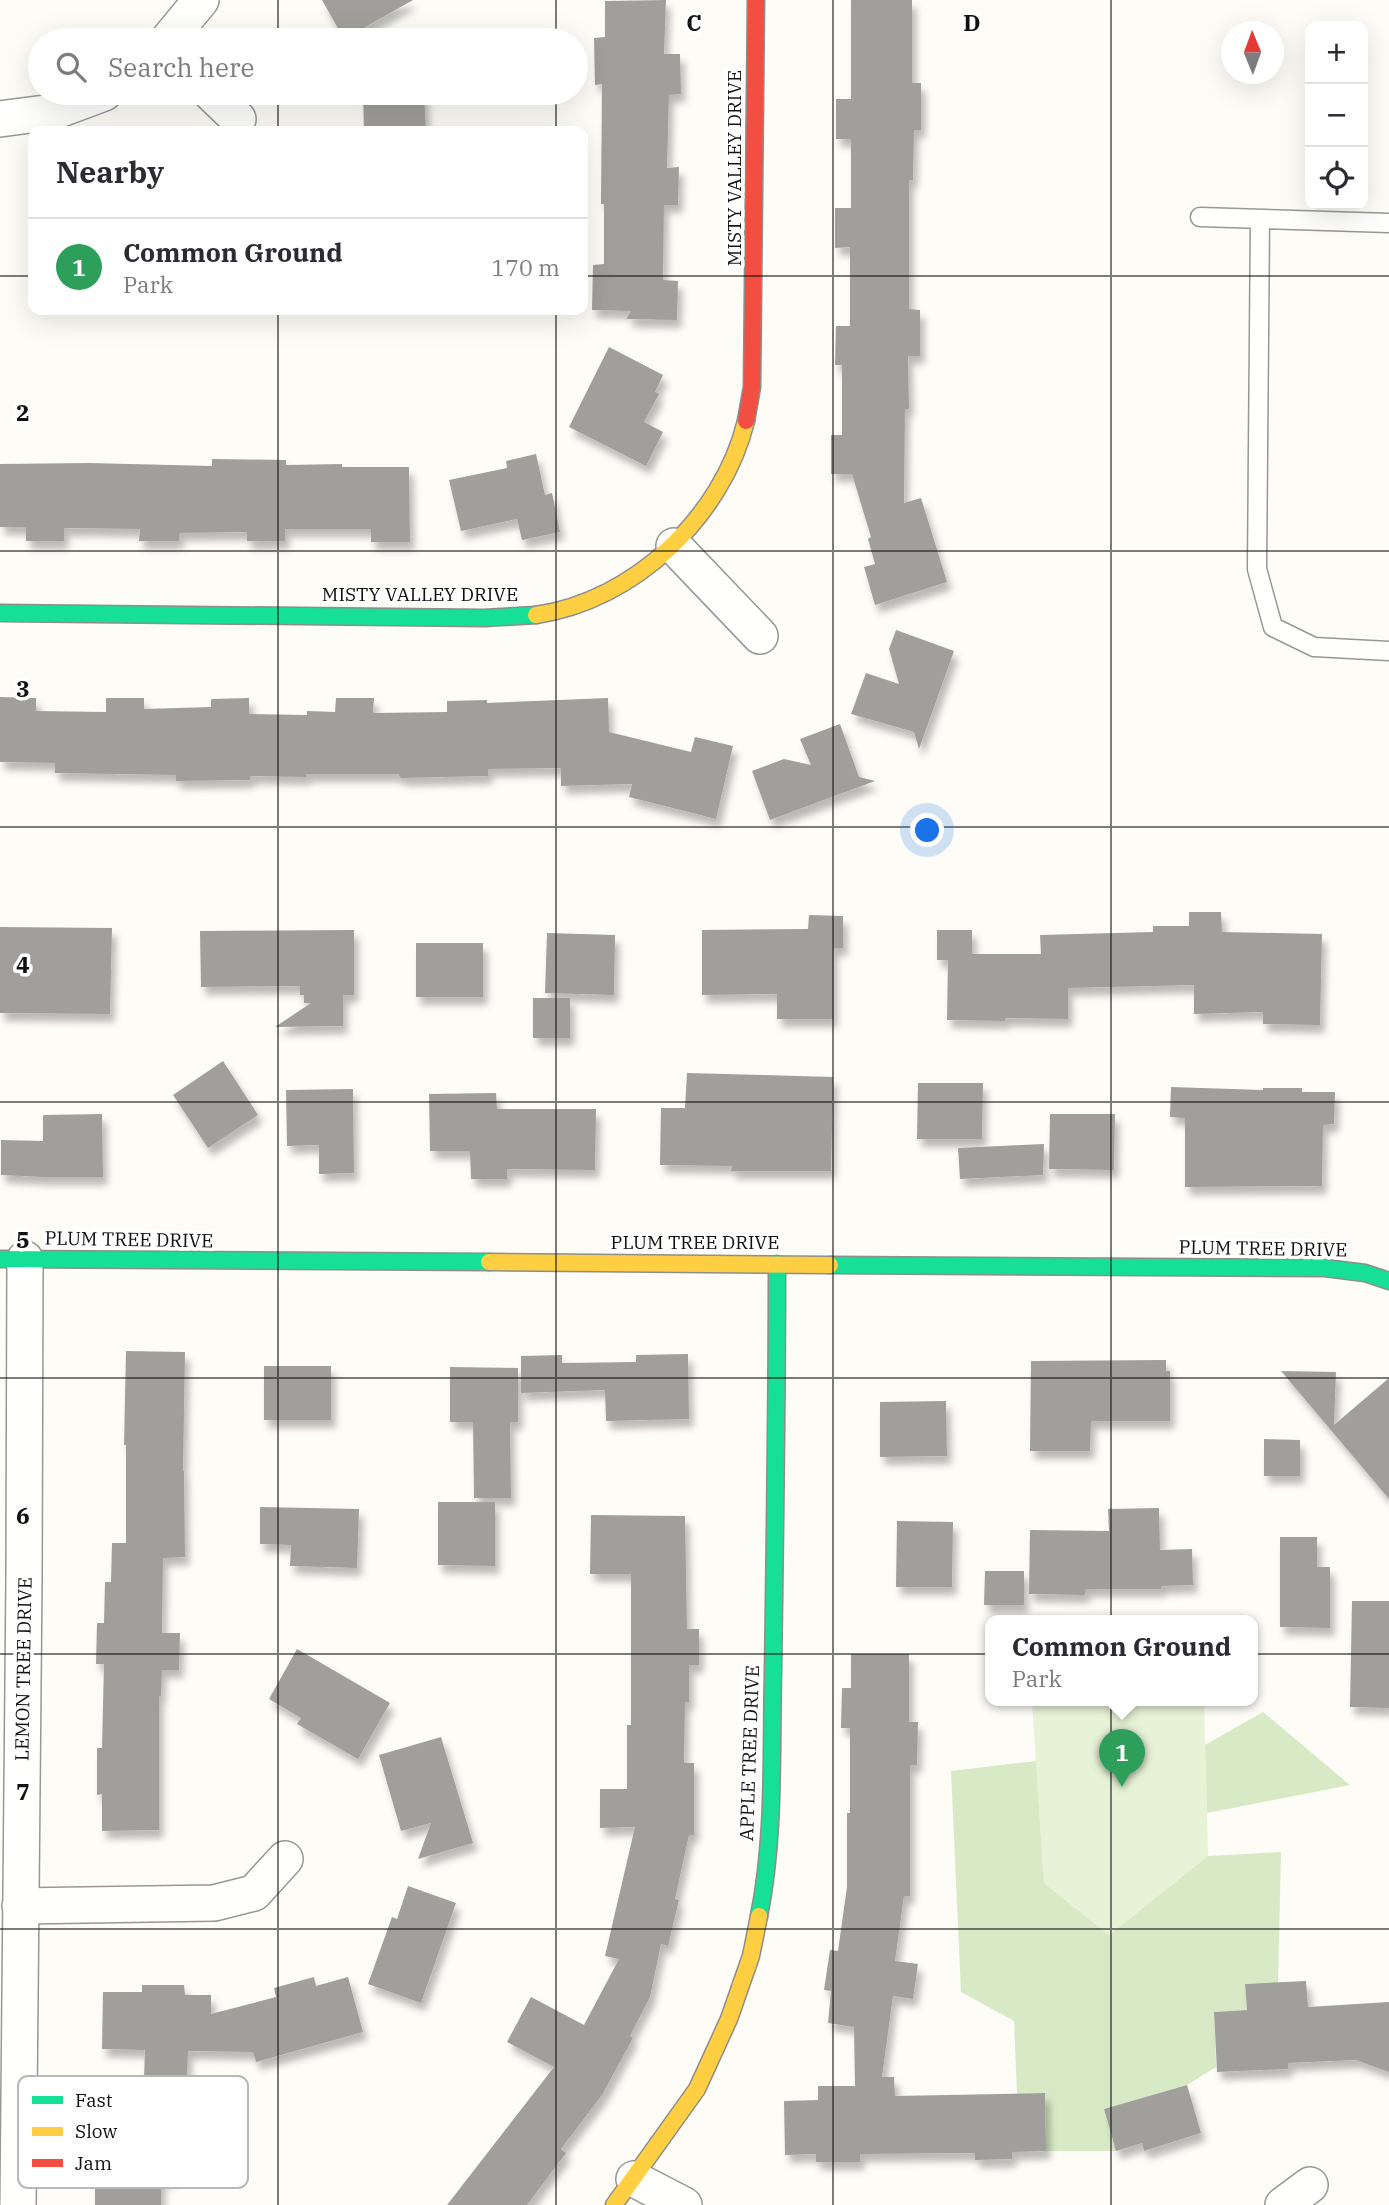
<!DOCTYPE html>
<html lang="en">
<head>
<meta charset="utf-8">
<style>
	:root { --surface:#fff; --page:#f2f2f3; --text:#2b2b33; --muted:#7c7c81; --line:#e1e1e2; --accent:#b45309 }
	body { margin:0; font-family:"IBM Plex Serif",serif; background:var(--page); color:var(--text) }
	.controls { position:absolute; right:21px; top:21px; display:grid; overflow:hidden; border-radius:14px; box-shadow:0 7px 28px #0002 }
	.controls button { width:63px; height:63px; display:grid; place-items:center; padding:0; border:0; border-bottom:2px solid var(--line); background:var(--surface); color:var(--text); font:35px sans-serif }
	.compass { position:absolute; left:1221px; top:21px; width:63px; height:63px; border-radius:50%; background:var(--surface); box-shadow:0 7px 28px #0002; rotate:359deg }
	.you { position:absolute; left:928px; top:831px; width:24px; height:24px; margin:-18px; border:5px solid #fff; border-radius:50%; background:#1a73e8; box-shadow:0 0 0 10px #1a73e833 }
	.badge { display:grid; place-items:center; width:46px; height:46px; border-radius:50%; background:var(--accent); color:#fff; font-size:23px; font-weight:700 }
	.pin { position:absolute; translate:-50% -58px; filter:drop-shadow(0 2px 4px #0008) }
	.pin::after { content:''; position:absolute; top:37px; width:24px; height:21px; background:inherit; clip-path:polygon(0 0,100% 0,50% 100%) }
	.popup { position:absolute; left:985px; top:1615px; width:273px; height:91px; box-sizing:border-box; display:grid; place-content:center; border-radius:14px; background:var(--surface); filter:drop-shadow(0 2px 5px #0005); font-size:23px; white-space:nowrap; color:var(--muted) }
	.popup b { font-size:26px; color:var(--text) }
	.popup::after { content:''; position:absolute; left:50%; top:100%; margin-left:-14px; border:14px solid transparent; border-top-color:var(--surface) }
	.list { margin:0; padding:0; list-style:none }
	h2 { display:flex; justify-content:space-between; align-items:center; height:91px; margin:0; padding:0 28px; font-size:30px }
	h2 small { font-size:23px; font-weight:400; color:var(--muted) }
	.list li { display:grid; grid-template-columns:46px 1fr auto; gap:21px; align-items:center; box-sizing:border-box; height:98px; padding:0 28px; border-top:2px solid var(--line) }
	.list b { display:block; font-size:26px; white-space:nowrap }
	.list p { margin:0; font-size:23px; white-space:nowrap; color:var(--muted) }
	.list em { font-size:23px; font-style:normal; color:var(--muted) }
	.icon { flex:none; width:38px; height:38px; fill:none; stroke:currentColor; stroke-width:2; stroke-linecap:round; stroke-linejoin:round }
	.map { position:relative; flex:none; width:1389px; height:2205px; overflow:hidden }
	.search { position:absolute; background:var(--surface); box-shadow:0 7px 28px #0002; left:28px; top:28px; width:560px; height:77px; display:flex; align-items:center; gap:18px; box-sizing:border-box; padding:0 24px; border-radius:38px; color:var(--muted); font-size:26px }
	.panel { position:absolute; background:var(--surface); box-shadow:0 7px 28px #0002; left:28px; top:126px; width:560px; height:189px; border-radius:14px }
	.map>svg:first-child { display:block }
	.green { fill:#e7f3d7 }
	.forest { fill:#d8eac5 }
	.building { fill:#a19f9c; filter:url(#shadow) }
	.lines { fill:none; stroke-linecap:round; stroke-linejoin:round }
	.lane-casing { stroke:#979795; stroke-width:21 }
	.street-casing { stroke:#979795; stroke-width:38 }
	.fast-casing { stroke:#8e8d8b; stroke-width:19 }
	.slow-casing { stroke:#8e8d8b; stroke-width:19 }
	.jam-casing { stroke:#8e8d8b; stroke-width:19 }
	.lane { stroke:#fffffe; stroke-width:18 }
	.street { stroke:#fffffe; stroke-width:35 }
	.fast { stroke:#16e098; stroke-width:16 }
	.slow { stroke:#ffcf43; stroke-width:16 }
	.jam { stroke:#f24e42; stroke-width:16 }
	.grid { fill:none; stroke:#111; stroke-width:2; stroke-opacity:0.55 }
	.labels { text-anchor:middle; dominant-baseline:central; stroke-width:7; stroke-linejoin:round; paint-order:stroke }
	.street-label { font-size:19px; fill:#111; stroke:#fff }
	.key { fill:#fff; stroke:#b8b8b8; stroke-width:2 }
	.key-label { font-size:19px; fill:#111 }
	.grid-label { font-size:23px; text-anchor:middle; font-weight:bold; fill:#111; stroke:#fff; stroke-width:7; stroke-linejoin:round; paint-order:stroke }
</style>
</head>
<body>
<div class="map">
<svg width="1389" height="2205" viewBox="0 0 1389 2205">
	<defs>
		<filter id="shadow"><feDropShadow dx="4.5" dy="8" stdDeviation="3.5" flood-color="#0004"/></filter>
	</defs>
	<rect width="100%" height="100%" fill="#fdfcf7"/>
	<path class="green" d="M1032,1701H1204L1208,1856L1109,1935L1044,1883Z"/>
	<path class="forest" d="M1263,1712L1350,1785L1207,1813L1205,1745Z
		M1036,1761L1044,1883L1109,1935L1208,1856L1281,1852L1278,1983L1245,1984L1247,2010L1214,2012L1216,2067L1187,2085L1104,2109L1116,2151H1046L1045,2093L1017,2094L1014,2021L961,1992L951,1771Z"/>
	<path class="building" d="M322,0H413L344,39Z
		M666,0L664,54H680L681,94L669,95L667,168L679,167L678,205H664L663,280L678,281L677,320L626,319L631,311L592,310L593,265L604,264V204H601L602,84L595,85L594,38L605,37V1Z
		M851,0H912V83H921V130H914L913,180H909V309L920,310V356H908L909,409H905L904,503L921,498L947,582L875,605L864,567L875,564L868,539L871,537L852,474H831V435H842V365H835L836,326H850V247L835,248V208H851V139H836V99H851Z
		M363,93H424L426,131H364Z
		M609,347L663,375L655,392L659,394L644,422L663,432L646,466L569,427Z
		M536,454L545,495L552,493L560,532L522,540L517,519L461,531L449,480L507,468L506,461Z
		M212,459L286,460V465L342,464V467H409L410,542H371V529H285V541H247V532L179,533V541H139L140,529L64,528V541H26V527H0V464L89,463L212,466Z
		M896,630L954,651L919,749L914,732L851,714L866,673L899,684L889,649Z
		M0,697L36,698V711L106,712V698H144V709L211,707V699L249,698V714L307,715V711L335,712L336,698H374L373,713L447,712V701L487,700V703L608,698L609,732L691,752L695,737L733,746L716,819L629,797L632,784L561,786V768L488,769V776L401,778L398,774H306V777L250,776V780L176,781V775L55,773V763L0,762Z
		M840,724L859,777L875,781L770,820L752,771L784,759L811,765L800,739Z
		M1189,912H1221L1222,932L1322,934L1320,1025L1263,1024V1012L1194,1014V985L1068,988V1019L1005,1018V1021L947,1020L948,960H937V930H972V954H1041L1040,935L1153,932V926H1189Z
		M809,915L843,916V948H833V1019H777V994L702,995V930L808,929Z
		M0,927L112,928L110,1014L0,1013Z
		M354,930V995H343V1026L275,1027L311,1003H304V995H300V986L201,987L200,931Z
		M547,933L615,935L614,995L545,993Z
		M416,943H483V997H416Z
		M533,998H570V1038H533Z
		M223,1061L258,1115L208,1148L173,1095Z
		M687,1073L833,1077L831,1171H731L732,1166L660,1165L661,1108H685Z
		M918,1083H983L982,1139H917Z
		M1171,1087L1263,1090V1088H1302V1092H1335L1334,1124L1323,1125L1322,1186L1185,1187V1118L1170,1117Z
		M353,1089L354,1173L319,1174V1145L287,1146L286,1090Z
		M496,1093L497,1109H596L595,1170L507,1169V1179H471L470,1151H430L429,1094Z
		M102,1114L103,1177H43L1,1175V1140L43,1141V1115Z
		M1050,1114H1115L1114,1170L1049,1169Z
		M1044,1144L1043,1175L960,1179L958,1148Z
		M126,1351L185,1352L183,1471H184L185,1557L163,1558L162,1633H180L179,1670H162L161,1696H159V1830L102,1831V1794L97,1795V1748H102L104,1664H96L97,1623H104L105,1582H111L112,1543H126V1445H124Z
		M688,1354L689,1419L606,1421L605,1390L521,1393V1356L562,1355V1363L636,1362V1355Z
		M1166,1360V1371H1170V1421H1091L1090,1451H1030L1031,1361Z
		M264,1366H331V1420H264Z
		M450,1367L518,1368V1422H510L511,1498H474L473,1422H450Z
		M1281,1371L1336,1372L1334,1425L1389,1378V1499Z
		M946,1401L947,1456L880,1457V1402Z
		M1264,1439L1300,1440V1476H1264Z
		M438,1502H495V1566L438,1565Z
		M260,1507L359,1509L357,1568L290,1566L291,1545L260,1544Z
		M1159,1508L1160,1550L1192,1549L1193,1585L1161,1586V1589H1086L1085,1595L1029,1594L1030,1530L1109,1531L1108,1509Z
		M591,1515L685,1516L687,1629H699V1665H689V1702H685L684,1763H694V1835H689L675,1899L679,1900L668,1946L661,1944L650,1997L630,2036L633,2038L602,2095L561,2149L566,2153L527,2205H447L554,2067L507,2042L531,1997L584,2025L619,1959L605,1956L635,1827L600,1828V1789H627V1725H631V1574H590Z
		M897,1521L953,1522L952,1587H896Z
		M1280,1537H1317V1567H1330V1628L1280,1627Z
		M985,1571H1024V1605H984Z
		M1352,1601H1389V1708L1350,1707Z
		M297,1649L390,1703L358,1759L297,1724L301,1718L269,1699Z
		M851,1654H909V1722H918L917,1765H910V1896H904L895,1961L918,1964L913,1999L893,1996L882,2077H894L895,2096L1045,2093L1046,2151L1012,2152V2159L975,2160V2153L860,2154V2162H816V2154L785,2155L784,2101L818,2100V2086H855L854,2027L828,2023L831,1991L824,1990L830,1950L838,1951L847,1887V1813H850V1728H841L842,1688H851Z
		M441,1737L473,1843L418,1859L431,1823L401,1831L379,1755Z
		M408,1886L456,1903L421,2003L368,1984L392,1917L397,1919Z
		M314,1977L316,1986L348,1977L363,2032L256,2062L253,2052L188,2051L187,2079L144,2078L145,2050L102,2049L103,1992H142V1985H184L185,1995H211V2014L276,1997L274,1988Z
		M1306,1981L1308,2007L1389,2002V2072L1356,2060L1288,2063V2069L1217,2072L1214,2012L1247,2010L1245,1984Z
		M1187,2085L1201,2133L1144,2151L1142,2143L1116,2151L1104,2109Z
		M103,2137L171,2138L170,2179H161V2205H95V2172H103Z"/>
	<g class="lines">
		<defs>
			<path id="lane" d="M1200,217L1389,223
				M1260,219L1257,569L1273,627L1314,647L1389,651"/>
			<path id="street" d="M168,40L201,0
				M211,93L238,119
				M0,119L53,112L104,93
				M674,546L760,636
				M20,1906L214,1903L254,1893L285,1859
				M634,2179L684,2205
				M18,2205L24,1578L25,1259
				M1283,2205L1310,2185"/>
			<path id="fast" d="M0,613L484,618L536,615
				M0,1259L489,1262
				M830,1265L1325,1268L1365,1273L1389,1281
				M759,1916C775,1837 771,1754 773,1673C775,1537 777,1400 777,1264"/>
			<path id="slow" d="M536,615C634,601 723,516 746,421
				M489,1262L830,1265
				M614,2205L697,2089L729,2019L751,1956L759,1916"/>
			<path id="jam" d="M746,421L752,387L756,0"/>
		</defs>
		<use href="#lane" class="lane-casing"/>
		<use href="#street" class="street-casing"/>
		<use href="#fast" class="fast-casing"/>
		<use href="#slow" class="slow-casing"/>
		<use href="#jam" class="jam-casing"/>
		<use href="#lane" class="lane"/>
		<use href="#street" class="street"/>
		<use href="#fast" class="fast"/>
		<use href="#slow" class="slow"/>
		<use href="#jam" class="jam"/>
	</g>
	<path class="grid" d="M278,0V40M556,0V40M833,0V2205M1111,0V2205M278,93V131M556,93V131M0,276H33M583,276H1389M278,310V2205M556,310V2205M0,551H1389M0,827H1389M0,1102H1389M0,1378H1389M0,1654H1389M0,1929H1389"/>
	<g class="labels">
		<g class="street-label">
			<text transform="translate(734 168) rotate(-90)">MISTY VALLEY DRIVE</text>
			<text x="420" y="594">MISTY VALLEY DRIVE</text>
			<text transform="translate(129 1239) rotate(1)">PLUM TREE DRIVE</text>
			<text x="695" y="1242">PLUM TREE DRIVE</text>
			<text transform="translate(1263 1248) rotate(1)">PLUM TREE DRIVE</text>
			<text transform="translate(23 1669) rotate(-89)">LEMON TREE DRIVE</text>
			<text transform="translate(749 1753) rotate(-88)">APPLE TREE DRIVE</text>
		</g>
	</g>
	<rect x="18" y="2076" width="230" height="112" rx="10" class="key"/>
	<rect x="32" y="2096" width="31" height="8" fill="#16e098"/>
	<rect x="32" y="2127" width="31" height="9" fill="#ffcf43"/>
	<rect x="32" y="2159" width="31" height="8" fill="#f24e42"/>
	<g class="key-label">
		<text x="75" y="2107">Fast</text>
		<text x="75" y="2138">Slow</text>
		<text x="75" y="2170">Jam</text>
	</g>
	<g class="grid-label">
		<text x="694" y="31">C</text>
		<text x="972" y="31">D</text>
		<text x="23" y="421">2</text>
		<text x="23" y="697">3</text>
		<text x="23" y="973">4</text>
		<text x="23" y="1248">5</text>
		<text x="23" y="1524">6</text>
		<text x="23" y="1800">7</text>
	</g>
</svg>
<div class="controls">
<button>+</button>
<button>−</button>
<button><svg class="icon" aria-label="locate" viewBox="0 0 24 24"><circle cx="12" cy="12" r="6"/><path d="M12 2v4M12 18v4M2 12h4M18 12h4"/></svg></button>
</div>
<svg class="compass" viewBox="-18 -18 36 36"><path d="M0-13l5 13h-10z" fill="#e53935"/><path d="M0 13l5-13h-10z" fill="#7c7c81"/></svg>
<div class="you"></div>
<div class="pin badge" style="left:1122px;top:1787px;background:#2e9e5b">1</div>
<div class="popup"><b>Common Ground</b>Park</div>
<div class="search"><svg class="icon" aria-label="search" viewBox="0 0 24 24"><circle cx="10" cy="10" r="6"/><path d="M15 15l6 6"/></svg>Search here</div>
<section class="panel">
<h2>Nearby<small></small></h2>
<ul class="list">
<li><span class="badge" style="background:#2e9e5b">1</span><div><b>Common Ground</b><p>Park</p></div><em>170 m</em></li>
</ul>
</section>
</div>
</body>
</html>
